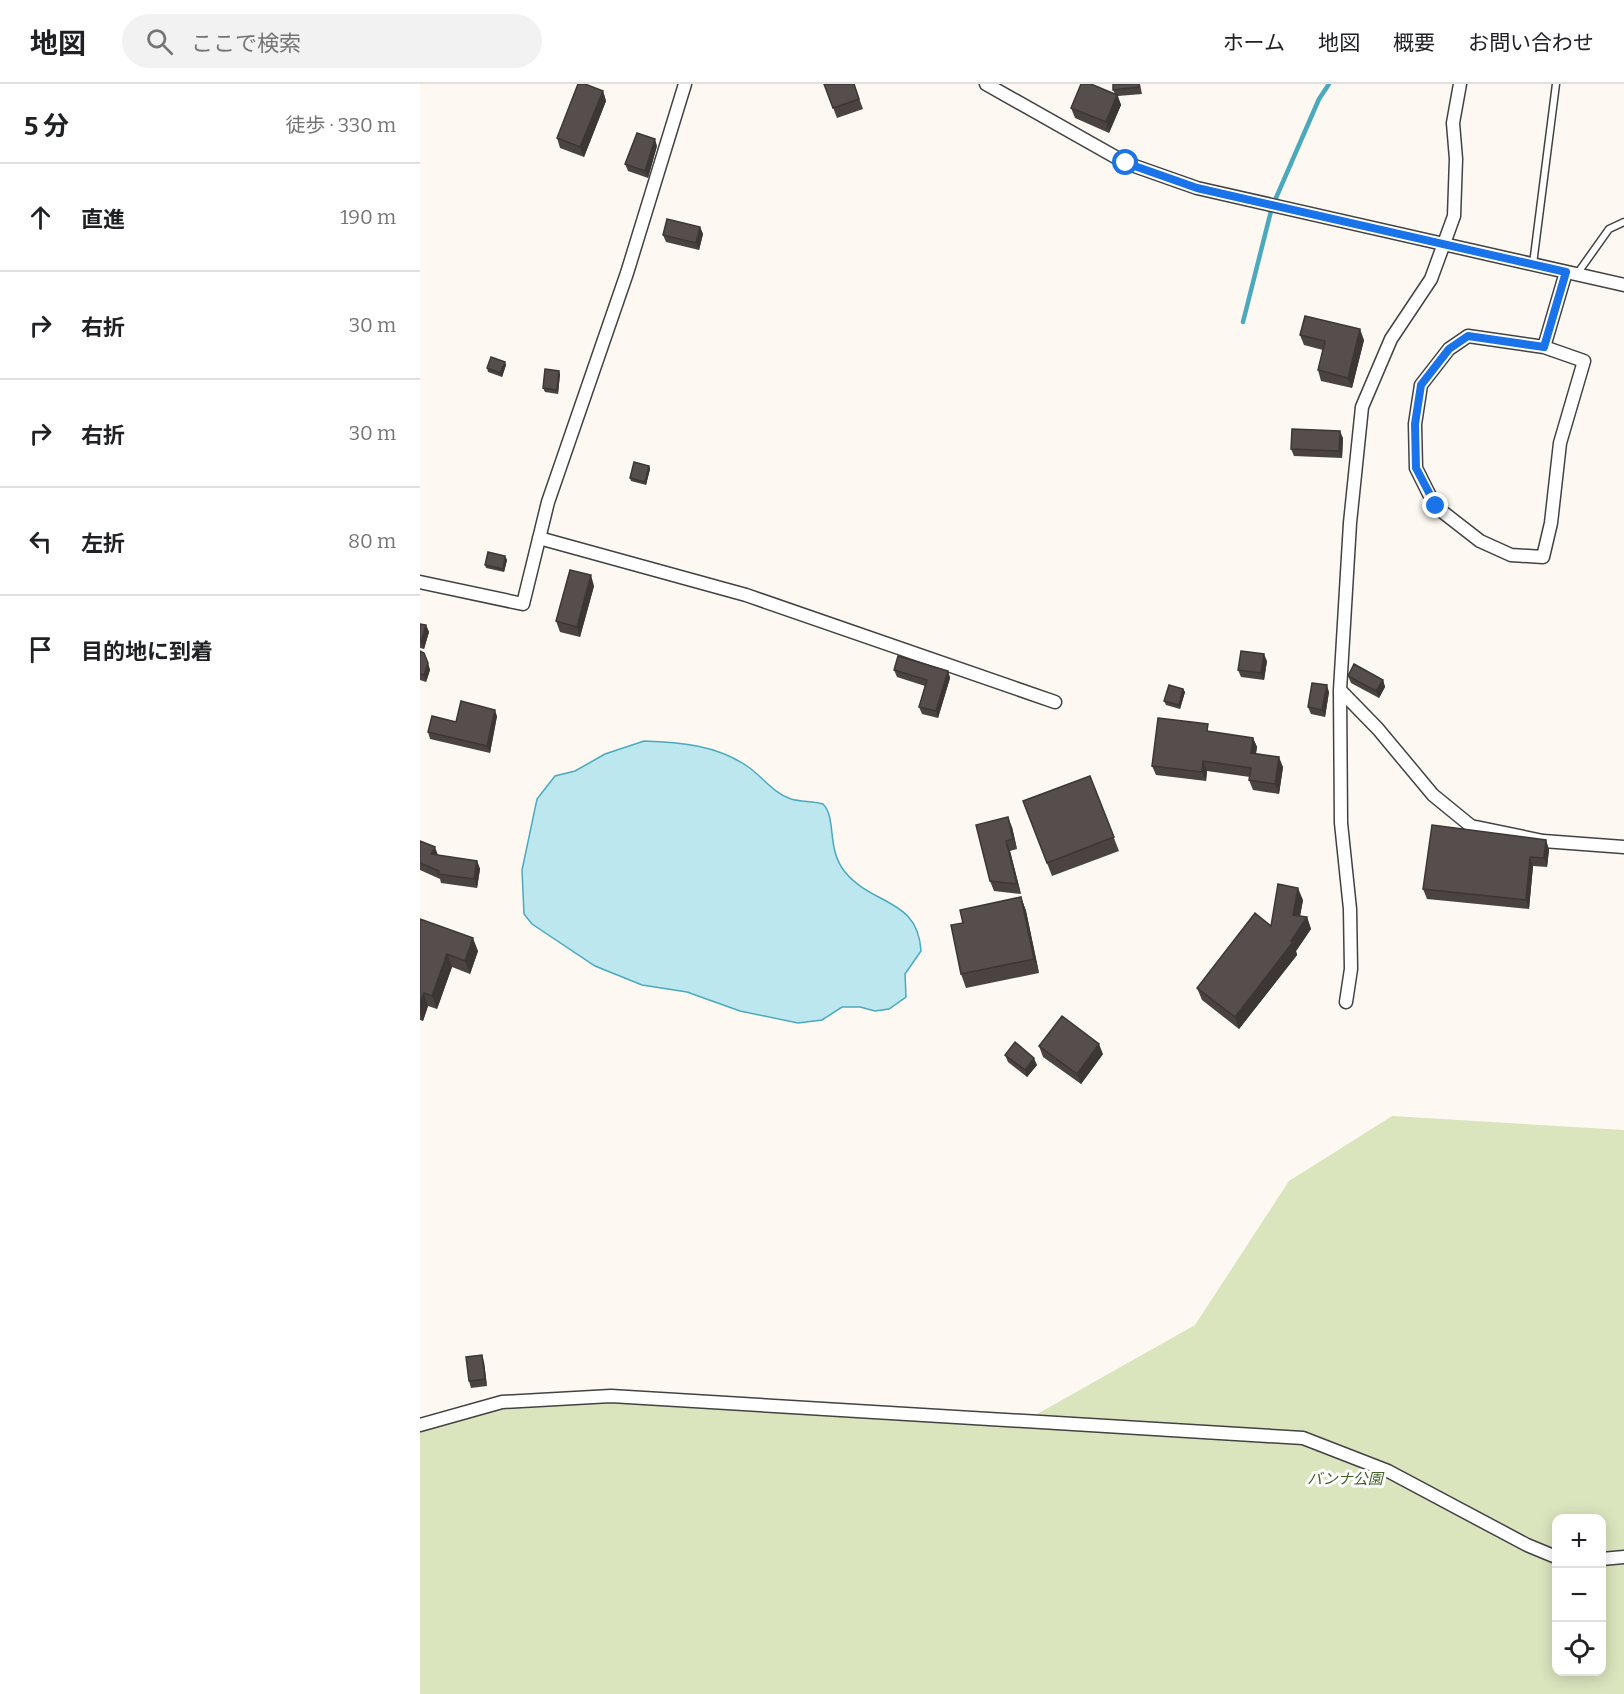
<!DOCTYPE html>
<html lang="ja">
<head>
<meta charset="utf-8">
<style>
	:root { --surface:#fff; --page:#f2f2f2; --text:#202124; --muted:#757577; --line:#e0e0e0 }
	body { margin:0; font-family:Bitter,"Noto Sans JP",serif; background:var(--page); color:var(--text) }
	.controls { position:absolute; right:18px; bottom:18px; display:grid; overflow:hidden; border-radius:12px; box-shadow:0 3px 15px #0003 }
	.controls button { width:54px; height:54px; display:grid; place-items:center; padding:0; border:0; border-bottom:2px solid var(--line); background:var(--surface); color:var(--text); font:30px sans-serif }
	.stop { position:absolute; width:18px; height:18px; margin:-14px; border:4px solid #1a73e8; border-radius:50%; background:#fff }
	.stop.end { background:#1a73e8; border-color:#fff; box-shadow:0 2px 6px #0008 }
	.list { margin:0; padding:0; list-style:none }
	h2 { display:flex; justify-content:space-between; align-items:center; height:78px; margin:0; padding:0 24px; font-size:26px }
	h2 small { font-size:20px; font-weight:400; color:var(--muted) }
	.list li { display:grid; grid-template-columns:39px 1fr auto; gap:18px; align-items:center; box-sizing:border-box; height:108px; padding:0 24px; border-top:2px solid var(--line) }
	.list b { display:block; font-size:22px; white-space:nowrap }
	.list em { font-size:20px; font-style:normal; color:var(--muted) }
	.icon { flex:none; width:33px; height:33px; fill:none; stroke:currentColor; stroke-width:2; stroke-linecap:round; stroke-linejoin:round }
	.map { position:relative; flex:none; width:1204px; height:1610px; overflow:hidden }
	header { display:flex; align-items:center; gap:36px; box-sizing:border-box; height:84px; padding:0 30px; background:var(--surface); border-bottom:2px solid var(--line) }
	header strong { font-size:28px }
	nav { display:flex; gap:33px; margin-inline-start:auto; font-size:21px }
	.search { width:420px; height:54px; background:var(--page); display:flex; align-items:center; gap:15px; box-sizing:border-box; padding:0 21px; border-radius:33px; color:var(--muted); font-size:22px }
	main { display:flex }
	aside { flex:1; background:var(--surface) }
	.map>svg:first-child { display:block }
	.green { fill:#dae5be; fill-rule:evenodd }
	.water { fill:#bce7ef; stroke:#4ba9be; stroke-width:1.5 }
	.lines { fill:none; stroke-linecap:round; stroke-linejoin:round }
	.stream { stroke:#4ba9be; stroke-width:4.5 }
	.service-casing { stroke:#424242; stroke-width:9 }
	.minor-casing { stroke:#424242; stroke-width:15 }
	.service { stroke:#fff; stroke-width:6 }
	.minor { stroke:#fff; stroke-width:12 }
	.wall { fill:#4a4341 }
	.shaded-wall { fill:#3c3735 }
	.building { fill:#564e4c; stroke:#3c3735; stroke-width:1.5 }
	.route { stroke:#1a73e8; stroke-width:8 }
	.labels { text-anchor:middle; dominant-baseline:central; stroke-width:6; stroke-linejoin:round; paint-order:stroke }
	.park-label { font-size:15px; font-style:italic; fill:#3e5f26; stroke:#fff }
</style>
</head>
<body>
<header>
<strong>地図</strong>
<div class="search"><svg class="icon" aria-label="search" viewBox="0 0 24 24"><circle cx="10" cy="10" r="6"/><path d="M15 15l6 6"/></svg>ここで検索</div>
<nav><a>ホーム</a><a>地図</a><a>概要</a><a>お問い合わせ</a></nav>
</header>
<main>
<aside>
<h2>5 分<small>徒歩 · 330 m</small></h2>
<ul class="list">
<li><svg class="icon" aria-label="ahead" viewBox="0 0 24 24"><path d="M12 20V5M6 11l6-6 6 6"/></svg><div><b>直進</b></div><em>190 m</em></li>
<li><svg class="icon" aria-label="right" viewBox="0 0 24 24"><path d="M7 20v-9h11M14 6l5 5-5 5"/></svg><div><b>右折</b></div><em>30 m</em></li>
<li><svg class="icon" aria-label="right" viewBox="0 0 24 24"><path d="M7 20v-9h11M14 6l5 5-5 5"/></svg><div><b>右折</b></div><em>30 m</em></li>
<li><svg class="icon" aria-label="left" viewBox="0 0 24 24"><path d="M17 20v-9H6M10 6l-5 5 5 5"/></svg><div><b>左折</b></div><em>80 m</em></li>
<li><svg class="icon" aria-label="arrive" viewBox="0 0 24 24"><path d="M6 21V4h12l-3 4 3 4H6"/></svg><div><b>目的地に到着</b></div></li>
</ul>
</aside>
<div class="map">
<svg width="1204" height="1610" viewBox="0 0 1204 1610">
	<rect width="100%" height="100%" fill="#fdf9f2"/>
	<path class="green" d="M972,1032L1204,1046V1610H0V1341L82,1318L190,1312L603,1338L775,1241L869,1097ZM1136,1434H1182V1588H1136Z"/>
	<path class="water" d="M224,657C259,658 296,661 327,682C342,692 353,709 371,715C381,718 393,717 403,720C417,734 406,765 425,788C453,822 498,814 501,867L485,890L486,913L469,925L455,927L440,923H422L402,936L378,939L320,927L267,908L222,901L175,882L112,840L104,830L102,786L117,715L135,692L155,687L185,670Z"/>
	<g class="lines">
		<path class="stream" d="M823,238L852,123L899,15L909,0"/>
		<defs>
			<path id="service" d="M1113,180L1136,0
				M1157,190L1189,145L1204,138"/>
			<path id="minor" d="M566,0L706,79L777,104L1204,201
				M1048,252L1124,263L1164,277L1140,359L1131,439L1123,473L1091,471L1060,457L1015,422L996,384L995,340L1001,301L1029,265Z
				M1124,263L1146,188
				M119,454L326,511L635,618
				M0,498L103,520L128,418L207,189L265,0
				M920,606L958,645L1013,711L1051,742L1123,757L1204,763
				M926,918L931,885L930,825L921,739L920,606L930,439L942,323L971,255L1011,195L1034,132L1036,75L1033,39L1040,0
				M0,1341L82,1318L191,1312L883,1354L968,1387L1107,1461L1136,1473
				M1182,1475L1204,1473"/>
		</defs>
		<use href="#service" class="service-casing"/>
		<use href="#minor" class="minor-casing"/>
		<use href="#service" class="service"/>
		<use href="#minor" class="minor"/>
	</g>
	<path class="wall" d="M404,0H434L443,25L417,34Z
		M720,0L722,10L698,12L701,21L689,49L655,34L651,24L695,10L693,6Z
		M183,7L186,17L164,73L140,64L137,54Z
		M237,62L228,94L208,87L205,80Z
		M280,143L283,150L279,166L246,158L243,151Z
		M880,251L944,256L932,304L901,297L898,286L903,266L884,261Z
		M85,278L86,281L82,293L68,288L67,284Z
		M140,290L138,310L125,308L123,304Z
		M923,354L922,374L874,372L871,365Z
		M229,382L230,385L226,401L211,397L210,394Z
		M85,472L87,476L84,488L66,484L65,481Z
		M174,502L160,553L140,548L136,537Z
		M0,540L6,541L9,548L4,565L0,564Z
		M0,567L4,569L10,586L6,598L0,596Z
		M847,577L844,596L821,593L818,586Z
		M474,586L528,587L530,594L518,634L502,630L499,623L505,602L477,593Z
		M928,592L963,596L965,603L959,614L931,599Z
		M763,605L765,608L760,625L746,621L744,617Z
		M909,608L905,633L891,630L888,623Z
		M77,632L70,669L10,655L8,648Z
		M791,648L833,654L837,663L836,670L863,683L859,710L833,706L829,696L830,693L787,687L786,697L736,691L732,682Z
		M670,692L699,767L632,792L603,717Z
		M592,743L597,765L590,767L601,810L574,807L570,797Z
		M1126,756L1129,766L1127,783L1113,782L1109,825L1007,815L1003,805Z
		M0,757L18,771L57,777L60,785L57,804L21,799L20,795L0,786Z
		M601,813L606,827L619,889L546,904L541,890Z
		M883,816L880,832L887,833L891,845L876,867L877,871L819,945L782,916L777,904Z
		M0,835L58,867L50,890L32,883L17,925L8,922L3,937L0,936Z
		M619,962L683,970L661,1000L623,973Z
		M585,971L617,981L607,993L588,978Z
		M64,1278L67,1302L51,1304L49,1297Z"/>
	<path class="shaded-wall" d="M183,7L186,17L164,73L160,63Z
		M697,11L701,21L689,49L686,38Z
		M235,55L237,62L228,94L225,87Z
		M280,143L283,150L279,166L276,159Z
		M940,245L944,256L932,304L928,294Z
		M85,278L86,281L82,293L80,289Z
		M139,287L140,290L138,310L137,306Z
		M920,347L923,354L922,374L919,367Z
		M229,382L230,385L226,401L225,398Z
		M85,472L87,476L84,488L83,485Z
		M171,491L174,502L160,553L157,543Z
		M6,541L9,548L4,565L1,558Z
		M844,570L847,577L844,596L841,589Z
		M8,579L10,586L6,598L4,591Z
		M528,587L530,594L518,634L516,627Z
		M963,596L965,603L959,614L956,607Z
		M907,601L909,608L905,633L902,626Z
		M763,605L765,608L760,625L759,621Z
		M75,626L77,632L70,669L67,662Z
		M833,654L837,663L834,679L831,669Z
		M859,673L863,683L859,710L855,700Z
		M783,677L787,687L786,697L782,688Z
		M588,733L592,743L597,765L593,755Z
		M1126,756L1129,766L1127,783L1124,774Z
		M586,757L590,767L601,810L597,800Z
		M15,763L18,771L11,770Z
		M1110,773L1113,782L1109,825L1106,816Z
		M57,777L60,785L57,804L54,795Z
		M878,804L883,816L878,843L873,831Z
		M601,813L606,827L619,889L614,875Z
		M887,833L891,845L876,867L877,871L819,945L815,933Z
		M53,854L58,867L50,890L45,877Z
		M27,870L32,883L17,925L12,912Z
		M4,909L8,922L3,937L0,929V919Z
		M679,960L683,970L661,1000L657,990Z
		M614,974L617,981L607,993L605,986Z
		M62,1271L64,1278L67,1302L65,1295Z"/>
	<path class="building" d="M158,0H165L183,7L160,63L137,54Z
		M404,0H434L439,15L413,24Z
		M661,0H671L697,11L686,38L651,24Z
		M693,0H719V3L693,6Z
		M217,49L235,55L225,87L205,80Z
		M247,135L280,143L276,159L243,151Z
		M885,232L940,245L928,294L898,286L905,257L880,251Z
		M71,273L85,278L80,289L67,284Z
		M125,285L139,287L137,306L123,304Z
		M872,345L920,347L919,367L871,365Z
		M214,378L229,382L225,398L210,394Z
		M68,468L85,472L83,485L65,481Z
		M150,486L171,491L157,543L136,537Z
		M0,540L6,541L1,558H0Z
		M0,567L4,569L8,579L4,591L0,590Z
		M821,567L844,570L841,589L818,586Z
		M478,572L528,587L516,627L499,623L507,596L474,586Z
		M934,580L963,596L956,607L928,592Z
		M892,599L907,601L902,626L888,623Z
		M749,601L763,605L759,621L744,617Z
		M41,617L75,626L67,662L8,648L12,632L36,638Z
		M738,634L788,640L787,647L833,654L831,669L859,673L855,700L829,696L831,684L783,677L782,688L732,682Z
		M670,692L694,753L627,779L603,717Z
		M588,733L593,755L586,757L597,800L570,797L556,741Z
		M1012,741L1126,756L1124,774L1110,773L1106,816L1003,805Z
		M0,757L15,763L11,770L57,777L54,795L18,790L19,787L0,779Z
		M858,800L878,804L873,831L887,833L871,857L873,858L815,933L777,904L835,829L851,842Z
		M601,813L614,875L541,890L531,841L543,839L540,826Z
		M0,835L53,854L45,877L27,870L12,912L4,909L0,919Z
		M642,932L679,960L657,990L619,962Z
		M595,958L614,974L605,986L585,971Z
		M62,1271L65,1295L49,1297L46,1273Z"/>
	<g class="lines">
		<path class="route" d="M706,79L777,104L1146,188L1124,263L1048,252L1029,265L1001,301L995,340L996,384L1016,422"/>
	</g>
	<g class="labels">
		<g class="park-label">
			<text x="925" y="1395">バンナ公園</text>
		</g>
	</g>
</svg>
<div class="controls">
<button>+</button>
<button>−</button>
<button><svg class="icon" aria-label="locate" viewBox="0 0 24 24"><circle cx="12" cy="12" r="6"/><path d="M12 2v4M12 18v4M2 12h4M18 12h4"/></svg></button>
</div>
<div class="stop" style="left:706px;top:79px"></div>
<div class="stop end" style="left:1016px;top:422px"></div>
</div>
</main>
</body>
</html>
